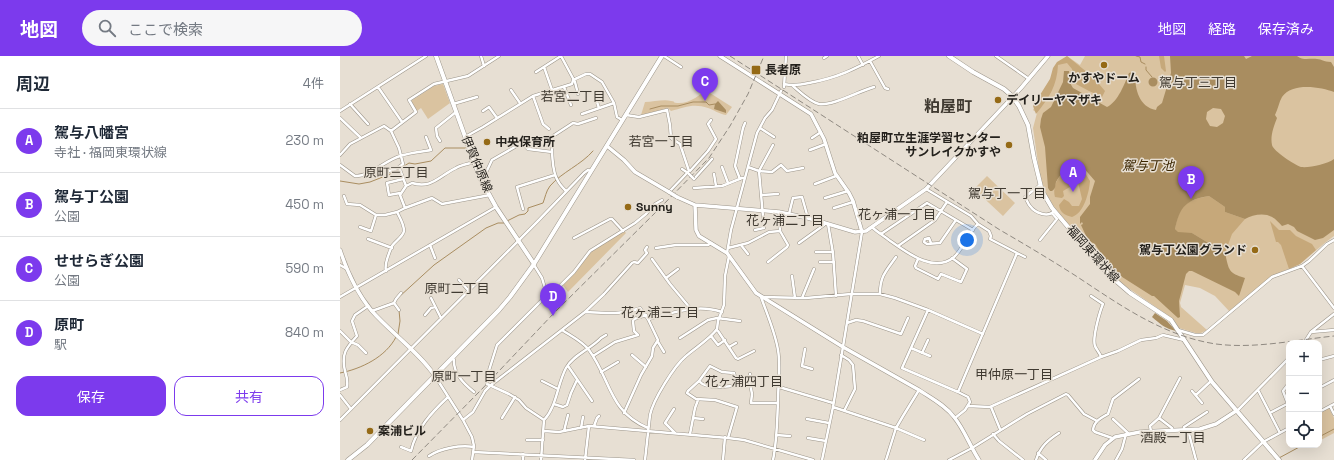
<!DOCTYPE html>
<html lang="ja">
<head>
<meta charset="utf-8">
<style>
	:root { --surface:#fff; --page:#f6f6f7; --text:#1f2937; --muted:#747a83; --line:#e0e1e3; --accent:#7c3aed }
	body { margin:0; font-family:"Space Grotesk","Noto Sans JP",sans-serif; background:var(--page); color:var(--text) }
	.controls { position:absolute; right:12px; bottom:12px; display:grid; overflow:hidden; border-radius:8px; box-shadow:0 4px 16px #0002 }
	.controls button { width:36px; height:36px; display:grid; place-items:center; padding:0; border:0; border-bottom:1px solid var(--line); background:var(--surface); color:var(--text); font:20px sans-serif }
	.you { position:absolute; left:627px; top:184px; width:14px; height:14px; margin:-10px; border:3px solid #fff; border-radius:50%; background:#1a73e8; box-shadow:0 0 0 6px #1a73e833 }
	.badge { display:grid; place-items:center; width:26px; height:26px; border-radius:50%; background:var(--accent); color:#fff; font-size:13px; font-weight:700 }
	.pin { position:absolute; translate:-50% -33px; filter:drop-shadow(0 1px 2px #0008) }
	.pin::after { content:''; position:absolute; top:21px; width:14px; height:12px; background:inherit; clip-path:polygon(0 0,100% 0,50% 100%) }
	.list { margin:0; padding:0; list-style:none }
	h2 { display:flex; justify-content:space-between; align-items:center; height:52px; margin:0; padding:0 16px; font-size:17px }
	h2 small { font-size:13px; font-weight:400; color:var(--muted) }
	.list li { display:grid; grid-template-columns:26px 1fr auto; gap:12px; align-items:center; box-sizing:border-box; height:64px; padding:0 16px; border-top:1px solid var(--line) }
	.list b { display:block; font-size:15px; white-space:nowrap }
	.list p { margin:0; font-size:13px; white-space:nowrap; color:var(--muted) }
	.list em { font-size:13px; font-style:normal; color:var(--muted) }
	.actions { display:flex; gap:8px; padding:12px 16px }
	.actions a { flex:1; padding:9px 0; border:1px solid var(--accent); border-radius:12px; text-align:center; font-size:14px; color:var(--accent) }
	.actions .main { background:var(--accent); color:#fff }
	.icon { flex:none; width:22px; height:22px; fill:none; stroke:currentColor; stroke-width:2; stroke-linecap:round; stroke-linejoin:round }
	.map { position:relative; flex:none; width:994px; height:404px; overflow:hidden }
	header { display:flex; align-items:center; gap:24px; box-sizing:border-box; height:56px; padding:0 20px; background:var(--accent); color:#fff }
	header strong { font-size:19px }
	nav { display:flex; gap:22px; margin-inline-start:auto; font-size:14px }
	.search { width:280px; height:36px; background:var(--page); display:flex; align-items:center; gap:10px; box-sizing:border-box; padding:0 14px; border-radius:22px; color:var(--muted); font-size:15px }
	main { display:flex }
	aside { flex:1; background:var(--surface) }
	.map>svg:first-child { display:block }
	.green { fill:#dac3a0 }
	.forest { fill:#c6a87a }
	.water { fill:#a98d60; fill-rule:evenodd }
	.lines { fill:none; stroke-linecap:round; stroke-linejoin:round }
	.stream { stroke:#a98d60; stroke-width:1 }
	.minor-casing { stroke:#9c958a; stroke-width:3.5 }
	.tertiary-casing { stroke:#9c958a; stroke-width:4.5 }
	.secondary-casing { stroke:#9c958a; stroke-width:5 }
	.primary-casing { stroke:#9c958a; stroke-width:5 }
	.minor { stroke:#fff; stroke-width:2.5 }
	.tertiary { stroke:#fff; stroke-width:3.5 }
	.secondary { stroke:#fff; stroke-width:4 }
	.primary { stroke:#fff; stroke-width:4 }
	.rail { stroke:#8f8981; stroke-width:1; stroke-dasharray:6 3; stroke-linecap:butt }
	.minor-bridge-casing { stroke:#9c958a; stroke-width:3.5; stroke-linecap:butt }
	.tertiary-bridge-casing { stroke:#9c958a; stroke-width:4.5; stroke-linecap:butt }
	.minor-bridge { stroke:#fff; stroke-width:2.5 }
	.tertiary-bridge { stroke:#fff; stroke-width:3.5 }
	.poi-dot { fill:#956a16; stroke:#e7dfd3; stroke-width:1.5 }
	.labels { text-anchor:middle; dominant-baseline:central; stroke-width:3; stroke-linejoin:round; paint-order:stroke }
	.poi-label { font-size:12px; font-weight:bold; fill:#24211c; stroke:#e7dfd3; text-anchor:start }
	.street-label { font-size:12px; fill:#24211c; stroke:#e7dfd3 }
	.neighbourhood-label { font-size:13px; fill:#403a31; stroke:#e7dfd3 }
	.water-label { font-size:13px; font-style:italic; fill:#3b2600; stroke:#e7dfd3 }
	.district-label { font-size:16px; font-weight:bold; fill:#403a31; stroke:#e7dfd3 }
</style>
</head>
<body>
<header>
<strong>地図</strong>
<div class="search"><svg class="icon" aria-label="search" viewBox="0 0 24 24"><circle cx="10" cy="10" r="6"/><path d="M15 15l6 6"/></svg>ここで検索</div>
<nav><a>地図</a><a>経路</a><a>保存済み</a></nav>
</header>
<main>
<aside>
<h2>周辺<small>4件</small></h2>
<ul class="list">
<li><span class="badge">A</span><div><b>駕与八幡宮</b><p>寺社 · 福岡東環状線</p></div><em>230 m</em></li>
<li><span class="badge">B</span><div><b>駕与丁公園</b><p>公園</p></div><em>450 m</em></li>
<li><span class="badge">C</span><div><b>せせらぎ公園</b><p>公園</p></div><em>590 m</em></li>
<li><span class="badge">D</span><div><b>原町</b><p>駅</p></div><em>840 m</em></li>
</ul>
<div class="actions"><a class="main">保存</a><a>共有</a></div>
</aside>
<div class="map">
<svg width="994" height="404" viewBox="0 0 994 404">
	<rect width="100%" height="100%" fill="#e7dfd3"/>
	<path class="green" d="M727,0L740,9L745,0H994V180L986,186L960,208L932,220L890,256L875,240L860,232L845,229L840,247L841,251L867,274L859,278L839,272L834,264L823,256L781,227L758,204L714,151L704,135L700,121L693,72L697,57L693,54L718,9Z
		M103,28L110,47L88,63L81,52L77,55L71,45L94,30Z
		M368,31L372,33L370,37L392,51L386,59C379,58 374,54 368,52C354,47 345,51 331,55L328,52L301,59L305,46C313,46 324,43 331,45C337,46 331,46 337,47C349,48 361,39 368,31Z
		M647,120L675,147L663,160L634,133Z
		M284,175L286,177L228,236L223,229L235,217L252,194Z
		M989,352L994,362V377L979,385V358Z"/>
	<path class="forest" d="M727,0L753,21L757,22L759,28L765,35L762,41L749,35L736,28L732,13L727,7L718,9C717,30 709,42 696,58L693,50L710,23L713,12L717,6Z
		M819,0H824L826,15L825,16L821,12Z
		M733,107L742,112L750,125C749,137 744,157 732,161C725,159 720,157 719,149L724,143L729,146L732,150H739L742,143L738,126L735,125L730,131L723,135L724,140L722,142L715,141C711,127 723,115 733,107Z
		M869,140L885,151V156L905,163L892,178L885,197L852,177H838L835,173C840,149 844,145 869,140Z
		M930,165L939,174H950L956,180L972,188L976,194L960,208L949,213L941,189L938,186H936Z"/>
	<path class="water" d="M830,0H904L906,3L912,0H957C963,5 970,2 977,3C982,3 983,6 991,6L994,11V36C981,31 952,26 942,41C939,46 938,53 935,59L937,62C934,70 930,80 932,89C933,95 955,109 961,111C970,112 987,108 994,103V174L983,182L975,184L957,175L954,171L948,168L942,170C939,167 936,163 932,161C924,156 912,159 905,163L885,156V151L869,140C846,144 840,150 835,173L838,176L852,177L885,197C889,214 888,217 905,222L899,240L895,236L852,215H849L846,218L839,245L840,261L838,262L814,240H812L779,219L765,204L755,188L751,186L747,182L741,169L743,168L742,166L740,168V161L750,148V141L755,125L742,110L733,108C727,113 720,118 716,126C715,130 716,132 712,135H710L708,132L705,91L700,71L701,63L703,57L711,51L723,26L724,15H729L730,27L733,32L767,51C778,46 785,27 789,17L793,16V18H795C795,33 799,51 816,54L817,51L822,47L831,17ZM873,52L881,53L885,60L883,67L877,71L870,70L866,63L867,56Z
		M808.5 26a4.5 4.5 0 1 1 9 0a4.5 4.5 0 1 1-9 0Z
		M378,45L386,54V57L374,53L375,48Z
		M815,257L827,265L836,275C826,273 820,268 812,261Z"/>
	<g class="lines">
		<path class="stream" d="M796,0L800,1L801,6L805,8
			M806,11V14L812,21
			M310,53L321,50H338L353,46H366L369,49L375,48
			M0,125L19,128L30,126L53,117L69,107L75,108L91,105L105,92H127
			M167,165L179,159L185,158L188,155V152L203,147C205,142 206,135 210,130C222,116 241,109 253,95
			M59,241L94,209L146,172L158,167H164
			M58,278L60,265L59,254
			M0,317C21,313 46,301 56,281
			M979,381L994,373
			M939,402L963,389"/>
		<defs>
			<path id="minor" d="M141,0L144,10
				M324,0L341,11
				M518,0L523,9
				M656,0L689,23
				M484,2L487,0
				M530,5L545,32L548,33
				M204,11L212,34
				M196,16L221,0L235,26L238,38
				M444,28C453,30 460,29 469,27C497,22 515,13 539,0
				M453,30C460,36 470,46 479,48C493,50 519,35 534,31
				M38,31L62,66
				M224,31L231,49
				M444,31L446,0
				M171,34L180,47
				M193,40L203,68L209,73
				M255,40L259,52
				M10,48L28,68
				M113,48L137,41
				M0,55L86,0
				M143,55L149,51L157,62
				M242,58L274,47
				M286,59L299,61L327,54L330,69L331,82L340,88L349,115L329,136
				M0,62L20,81
				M420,72L434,81
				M125,81L143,71L193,40L232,28L233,24L246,18H250L262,26L274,47L277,61L282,64
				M472,82L481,76
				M100,85L97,80L96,72L116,56
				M470,94L486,88
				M0,99L10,88L44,70L51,75
				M0,109L15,120C29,121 46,104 60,100C70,97 81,96 91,94L86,81
				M382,111L388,127
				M408,111L419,115L432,116L441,109L447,115L463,112
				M342,113L348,117
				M50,115L59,111
				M350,115L368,95L376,83L368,68L371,64
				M374,118L376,130
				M354,123L372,103
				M400,123L395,110L403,72L405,67
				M142,125L152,104L182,87L188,93L212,96
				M475,128L496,120
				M700,129L685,141C687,144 688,148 690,150C695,157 708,162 714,155
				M66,130L59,111L63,108L59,92L51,75L76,56L69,44L94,28L128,20L159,0
				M354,132L382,130L402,122H405
				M586,133L631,160L638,168L649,175L651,180L650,183L677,197L618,336L628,341L630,346L625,354L615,362
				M226,135C223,132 220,129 218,125C212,116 211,91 213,80L233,67L238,68L256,62
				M60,137L49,139L47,127L63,123
				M422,139L438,138
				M4,140L7,148L20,149L36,159H45L57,156
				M485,142L508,135
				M65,152L92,142L102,148L150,139
				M494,152L513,146
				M183,153L177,131L215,119
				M449,158L453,142L462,141L468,162
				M488,168L493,197L496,240
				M20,171L31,175L36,159
				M532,171C537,176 544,180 549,184C566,196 594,218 614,201C624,192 627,177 638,168
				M415,174L424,172L419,115L433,89
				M541,178L587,147L633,174
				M234,182L270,163H272L283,175
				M28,183L52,192
				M700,184L717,163L712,157
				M459,187L484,169V167
				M591,187L589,182L585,183L584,186L587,188L600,187L616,164
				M90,189L95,202
				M401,189L408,198
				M558,190L595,164L607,146
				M316,192L336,189H368L371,187
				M388,192L408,187L429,176L440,175
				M476,196H493
				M387,197L391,174L417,77L425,62L432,54L441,35
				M677,197L685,201
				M312,203L330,228L350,252
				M578,203L575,210L576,212L598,223L601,218L621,226L627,213L612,202
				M428,206L447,191L448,189L440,175L439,156
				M480,206H494
				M0,209L7,213
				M194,209L202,222L207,239L157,289L146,324L147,328L169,338L179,344L186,352L204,364L201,404
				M962,210L994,252
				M46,215C44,208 49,197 52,190C55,185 63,181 64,175C64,168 60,162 57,156L65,152L60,139L66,130L72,127C92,133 99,120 116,112C121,109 128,108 134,106
				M452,220L455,242
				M326,222L338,213
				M119,224L129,235
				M540,238C540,220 546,215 556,201
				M207,239L218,232L234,216L250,195L295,167L306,158L315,148L322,144
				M751,240L763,248C760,255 752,282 755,290C756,293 760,297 761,301
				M0,241L156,151
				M91,242L101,262
				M462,242L474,213
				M59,254L54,247L56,243L61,237
				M588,254L562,312L618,336
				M32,255L54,247
				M245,256C263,257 283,259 300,252L308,263L318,284L313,292L312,300L301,319L284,357
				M85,259L91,252L95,251
				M308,263C333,257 357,247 382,256
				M507,267L516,264L523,265L561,278L568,262
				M222,274C231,280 242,285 249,294C271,324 269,356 308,372
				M376,274L378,275L396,302L398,303L414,295
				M838,274L855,279H863L932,221L962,210L969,205L987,188L994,184
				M0,275L11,286L18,289L26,297
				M971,276L994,274
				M371,280L378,289L385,284
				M340,282L368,264L377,262L400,265
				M318,286L324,296
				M964,287L971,276L994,258
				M389,291L396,287
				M571,292L590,300
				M465,293L462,310L472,313
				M582,297L588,284
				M292,299L306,311
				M501,299L509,304L513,309L515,333L504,355
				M253,300L275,286L298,279L294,275L293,265L294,263L306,259
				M112,302L114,304C113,318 125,329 134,336
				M979,304L994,300
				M228,310L252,345
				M261,316L278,306
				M410,318L412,326L410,327L412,338L411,347H438
				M95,320L123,364L132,381L134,390L132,404
				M202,325L218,333
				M359,325C368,336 397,329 410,327
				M439,331L493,347
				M979,332L994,324
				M0,334L7,331C8,325 7,321 5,315C1,298 6,292 17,280L12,265L15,259L28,250
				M918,334L940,377
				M852,335L862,347
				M0,339L11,353
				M856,339L871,325
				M214,348L223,351L227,349L231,337L237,324
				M948,348L943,335L949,327
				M628,350L650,351L761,301L778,295L801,284L816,282L823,279L844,284
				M990,350L994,358
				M493,351L556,372L584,384
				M651,351L660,373
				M334,353L325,367L335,377
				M897,355L949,302
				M979,356L994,348
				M930,357L949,347
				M162,362L175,341
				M353,362L363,363
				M819,362L832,372V374
				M467,363L489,367
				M773,363L789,378
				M0,364L198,165L244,117L248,114L251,115
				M123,364L133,356L145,335L151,329L245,256L264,238L292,207L294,206L298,207L307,197L305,194L307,191
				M204,364C217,350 217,329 226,312C233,299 251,293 261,282L266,279
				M254,370L257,362L259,360
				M241,372L243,361
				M844,374V371L867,356
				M848,374L856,404
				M204,375L219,376L249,370L388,382L404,384L473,404
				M224,375L228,359
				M811,375L810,370L819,362L840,322
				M350,378L355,352L358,344
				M653,378L659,385L683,404
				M436,379L450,380
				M388,382L397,351L375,344L356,343L347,337L348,335L359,325L370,310L382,316L394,317L397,329
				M468,382L486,385
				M772,382L755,376L753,374C754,365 761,362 768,358L773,343L799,323
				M187,384H203
				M61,391L71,395C76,373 92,356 108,341
				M133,396L294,404
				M698,397L706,404
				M89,400C101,392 120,389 134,391
				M183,404V398
				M245,404L249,370
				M305,404L310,359C313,344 334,310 346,300C355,292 370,283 377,273L378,265L384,249L385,220L389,200
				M383,404L385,381
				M433,404C437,385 437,366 438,346C438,328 441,311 438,294C435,276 427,258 421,241L466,242L511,238H540L555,242L588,254L643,278
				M482,404L493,351L522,176
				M546,404L556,372L563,360L579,334
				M609,404L632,392L687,358L726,338L728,339L744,358L757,365
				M696,404C700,391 708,384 719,377
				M776,404L782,393L786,378
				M904,404L923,386L949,372"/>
			<path id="tertiary" d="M380,0L471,58L484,83L495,117L509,137L513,145L522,176
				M267,90L284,104L295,116L329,136
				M337,141L355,149L356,174L359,180L387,197L416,237L503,291L579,334C591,342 605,349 614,361C624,373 630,390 639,404
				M355,149L439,156L468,162L515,176L526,175L586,133L681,32L708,0
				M0,194C7,215 17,237 31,254C51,277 78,295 95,320
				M755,404L765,389L775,381L800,376L860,373L876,368L896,355"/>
			<path id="secondary" d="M96,0L140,122L156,151L194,208
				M8,404L27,389L159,254L170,241L194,208L322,0"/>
			<path id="primary" d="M609,0L633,16L664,33L672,40L679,50L688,69L694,102L702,135L712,152L768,218L790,237L831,264L872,326L939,404"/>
		</defs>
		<use href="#minor" class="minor-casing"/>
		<use href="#tertiary" class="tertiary-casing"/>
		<use href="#secondary" class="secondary-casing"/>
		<use href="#primary" class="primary-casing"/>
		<use href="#minor" class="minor"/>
		<use href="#tertiary" class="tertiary"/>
		<use href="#secondary" class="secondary"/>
		<use href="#primary" class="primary"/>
		<path class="rail" d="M390,0L660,174C686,189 711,204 736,220C780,249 823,280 876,288C915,293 955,284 994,280
			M72,404L141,334L215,256L319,153L369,102L390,70L408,38L424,0"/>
		<defs>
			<path id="minor-bridge" d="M348,117L354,123"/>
			<path id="tertiary-bridge" d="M329,136L337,141"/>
		</defs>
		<use href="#minor-bridge" class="minor-bridge-casing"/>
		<use href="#tertiary-bridge" class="tertiary-bridge-casing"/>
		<use href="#minor-bridge" class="minor-bridge"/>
		<use href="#tertiary-bridge" class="tertiary-bridge"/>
	</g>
	<g class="poi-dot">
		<circle cx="764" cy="9" r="4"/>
		<rect x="411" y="9" width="10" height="10" rx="2"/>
		<circle cx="658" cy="44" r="4"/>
		<circle cx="147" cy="86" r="4"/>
		<circle cx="669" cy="89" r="4"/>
		<circle cx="288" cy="151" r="4"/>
		<circle cx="915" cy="194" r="4"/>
		<circle cx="30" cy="375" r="4"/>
	</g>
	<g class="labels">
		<g class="poi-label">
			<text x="425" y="14">長者原</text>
			<text x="764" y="22" text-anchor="middle">かすやドーム</text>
			<text x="666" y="44">デイリーヤマザキ</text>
			<text x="661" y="82" text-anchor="end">粕屋町立生涯学習センター<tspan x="661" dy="14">サンレイクかすや</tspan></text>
			<text x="155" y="86">中央保育所</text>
			<text x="296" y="151">Sunny</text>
			<text x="907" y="194" text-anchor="end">駕与丁公園グランド</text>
			<text x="38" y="375">案浦ビル</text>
		</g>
		<g class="street-label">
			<text transform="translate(137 108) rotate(67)">伊賀仲原線</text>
			<text transform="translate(753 198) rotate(48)">福岡東環状線</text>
		</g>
		<g class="neighbourhood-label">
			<text x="858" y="26">駕与丁三丁目</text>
			<text x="233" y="40">若宮二丁目</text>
			<text x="321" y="85">若宮一丁目</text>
			<text x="56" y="116">原町三丁目</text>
			<text x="667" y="137">駕与丁一丁目</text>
			<text x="557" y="158">花ヶ浦一丁目</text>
			<text x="445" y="164">花ヶ浦二丁目</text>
			<text x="117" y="232">原町二丁目</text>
			<text x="320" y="256">花ヶ浦三丁目</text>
			<text x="674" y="318">甲仲原一丁目</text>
			<text x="124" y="320">原町一丁目</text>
			<text x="404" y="325">花ヶ浦四丁目</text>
			<text x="833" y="381">酒殿一丁目</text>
		</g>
		<g class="water-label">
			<text x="808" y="109">駕与丁池</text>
		</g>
		<g class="district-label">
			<text x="608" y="50">粕屋町</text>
		</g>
	</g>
</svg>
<div class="controls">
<button>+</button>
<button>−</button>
<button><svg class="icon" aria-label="locate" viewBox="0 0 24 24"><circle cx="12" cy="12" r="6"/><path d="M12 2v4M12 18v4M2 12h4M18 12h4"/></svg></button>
</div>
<div class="you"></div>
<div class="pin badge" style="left:733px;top:136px">A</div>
<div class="pin badge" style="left:851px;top:143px">B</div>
<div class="pin badge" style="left:365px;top:45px">C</div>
<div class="pin badge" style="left:213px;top:260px">D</div>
</div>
</main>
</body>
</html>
